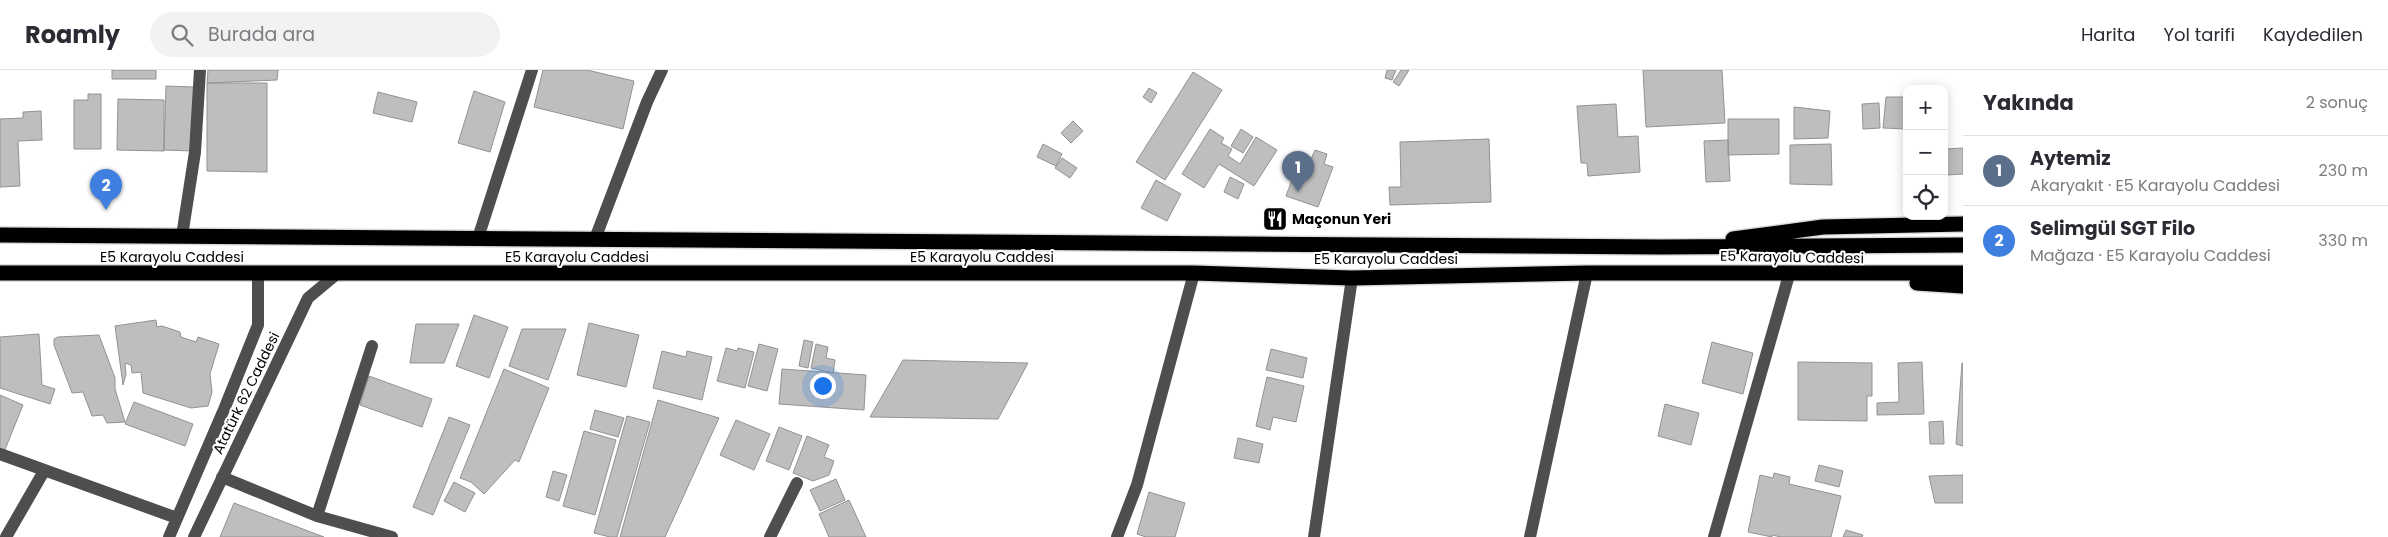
<!DOCTYPE html>
<html lang="tr">
<head>
<meta charset="utf-8">
<style>
	:root { --surface:#fff; --page:#f2f2f3; --text:#2b2b33; --muted:#7c7c81; --line:#e1e1e2; --accent:#000 }
	body { margin:0; font-family:Poppins,sans-serif; background:var(--page); color:var(--text) }
	.controls { position:absolute; right:15px; top:15px; display:grid; overflow:hidden; border-radius:10px; box-shadow:0 2px 12px #0003 }
	.controls button { width:45px; height:45px; display:grid; place-items:center; padding:0; border:0; border-bottom:1px solid var(--line); background:var(--surface); color:var(--text); font:25px sans-serif }
	.you { position:absolute; left:822px; top:315px; width:18px; height:18px; margin:-12px; border:4px solid #fff; border-radius:50%; background:#1a73e8; box-shadow:0 0 0 8px #1a73e833 }
	.badge { display:grid; place-items:center; width:32px; height:32px; border-radius:50%; background:var(--accent); color:#fff; font-size:16px; font-weight:700 }
	.pin { position:absolute; translate:-50% -41px; filter:drop-shadow(0 1px 2px #0008) }
	.pin::after { content:''; position:absolute; top:26px; width:18px; height:15px; background:inherit; clip-path:polygon(0 0,100% 0,50% 100%) }
	.list { margin:0; padding:0; list-style:none }
	h2 { display:flex; justify-content:space-between; align-items:center; height:65px; margin:0; padding:0 20px; font-size:21px }
	h2 small { font-size:16px; font-weight:400; color:var(--muted) }
	.list li { display:grid; grid-template-columns:32px 1fr auto; gap:15px; align-items:center; box-sizing:border-box; height:70px; padding:0 20px; border-top:1px solid var(--line) }
	.list b { display:block; font-size:19px; white-space:nowrap }
	.list p { margin:0; font-size:16px; white-space:nowrap; color:var(--muted) }
	.list em { font-size:16px; font-style:normal; color:var(--muted) }
	.icon { flex:none; width:28px; height:28px; fill:none; stroke:currentColor; stroke-width:2; stroke-linecap:round; stroke-linejoin:round }
	.map { position:relative; flex:none; width:1963px; height:467px; overflow:hidden }
	header { display:flex; align-items:center; gap:30px; box-sizing:border-box; height:70px; padding:0 25px; background:var(--surface); border-bottom:1px solid var(--line) }
	header strong { font-size:24px }
	nav { display:flex; gap:28px; margin-inline-start:auto; font-size:18px }
	.search { width:350px; height:45px; background:var(--page); display:flex; align-items:center; gap:12px; box-sizing:border-box; padding:0 18px; border-radius:28px; color:var(--muted); font-size:19px }
	main { display:flex }
	aside { flex:1; background:var(--surface) }
	.map>svg:first-child { display:block }
	.building { fill:#bebebe; stroke:#929292 }
	.lines { fill:none; stroke-linecap:round; stroke-linejoin:round }
	.highway-casing { stroke:#dbdbdb; stroke-width:18 }
	.minor { stroke:#4e4e4e; stroke-width:12 }
	.highway { stroke:#000; stroke-width:15 }
	.labels { text-anchor:middle; dominant-baseline:central; stroke-width:4; stroke-linejoin:round; paint-order:stroke }
	.poi-label { font-size:14px; font-weight:bold; fill:#000; stroke:#fff; text-anchor:start }
	.street-label { font-size:14px; fill:#000; stroke:#fff }
</style>
</head>
<body>
<header>
<strong>Roamly</strong>
<div class="search"><svg class="icon" aria-label="search" viewBox="0 0 24 24"><circle cx="10" cy="10" r="6"/><path d="M15 15l6 6"/></svg>Burada ara</div>
<nav><a>Harita</a><a>Yol tarifi</a><a>Kaydedilen</a></nav>
</header>
<main>
<div class="map">
<svg width="1963" height="467" viewBox="0 0 1963 467">
	<rect width="100%" height="100%" fill="#fff"/>
	<path class="building" d="M112,0H156V9H112Z
		M208,0H278L277,10L207,13Z
		M543,0H587L634,11L623,59L534,37Z
		M1387,0H1396L1392,10L1385,8Z
		M1401,0H1409L1399,16L1393,12Z
		M1643,0H1722L1725,53L1646,57Z
		M1193,2L1222,20L1165,110L1136,92Z
		M207,13H267V102L207,101Z
		M166,16L194,17L192,81L164,80Z
		M1149,18L1157,23L1151,33L1143,27Z
		M474,21L505,32L490,82L458,73Z
		M378,22L417,32L412,52L373,43Z
		M88,24H101V79H74V30H88Z
		M1886,27H1907V59L1883,58Z
		M118,29L164,30V81L117,80Z
		M1879,33L1880,58L1863,59L1862,34Z
		M1616,34L1618,67L1638,66L1640,102L1588,106L1587,93H1581L1577,36Z
		M1794,37L1830,41L1828,68L1794,69Z
		M41,41L42,70L18,71L20,116L0,117V49L23,48V42Z
		M1728,49H1779V84L1728,85Z
		M1073,51L1083,61L1071,73L1061,63Z
		M1210,59L1224,68L1221,73L1232,79L1228,86L1240,94L1256,67L1277,80L1254,116L1219,94L1204,118L1182,104Z
		M1241,59L1253,67L1243,83L1231,76Z
		M1489,69L1491,132L1390,135L1389,117H1401L1400,72Z
		M1728,70L1730,111L1706,112L1704,71Z
		M1043,74L1062,84L1056,96L1037,87Z
		M1831,74L1832,115L1790,114V75Z
		M1963,78V104L1947,105L1945,79Z
		M1315,80L1327,84L1324,94L1333,97L1318,137L1286,126L1301,85L1311,89Z
		M1062,88L1077,98L1070,108L1055,98Z
		M1230,107L1244,114L1238,129L1224,122Z
		M1156,110L1181,124L1167,151L1141,138Z
		M474,245L508,257L489,308L456,296Z
		M156,250L157,257L162,256L180,262L181,267L196,272L198,267L219,274L210,304L212,322L208,336L191,338L143,323L141,302L132,303L131,295L125,293L126,304L123,315L115,256Z
		M589,253L639,265L626,317L577,305Z
		M416,254H459L444,293H410Z
		M522,259H566L548,310L509,296Z
		M39,264L42,315L55,319L50,334L0,318V267Z
		M99,265L115,308V319L125,352L107,353L103,345L92,346L83,322L72,323L54,275V269L58,267Z
		M804,270L813,272L808,298L799,296Z
		M1712,272L1753,283L1743,324L1702,313Z
		M759,274L778,279L767,321L748,316Z
		M816,274L828,277L826,288L835,290L833,303L811,298Z
		M726,278L737,281L738,278L754,282L745,318L717,311Z
		M1271,279L1307,288L1303,308L1266,300Z
		M662,281L686,287L687,281L712,287L702,330L653,318Z
		M903,290L1028,293L998,349L870,347Z
		M1798,292L1872,293V326H1867V351L1798,350Z
		M1922,292L1924,344L1877,345V333L1899,332L1898,293Z
		M1962,293H1963V376L1956,374Z
		M504,299L549,318L519,392L515,390L484,424L471,412L460,408Z
		M782,299L866,305L864,340L779,334Z
		M369,306L432,329L422,357L360,335Z
		M1267,307L1304,316L1296,352L1273,347L1270,360L1256,356Z
		M0,325L23,335L4,382L0,380Z
		M658,330L719,348L665,467H620Z
		M134,332L193,354L185,376L125,354Z
		M1665,334L1699,343L1691,375L1658,366Z
		M595,340L624,348L618,367L590,359Z
		M627,346L650,352L617,467H610L594,463Z
		M449,347L470,355L433,445L413,437Z
		M736,350L770,364L754,400L720,385Z
		M1943,351L1944,374H1930L1929,352Z
		M779,357L802,366L789,400L766,391Z
		M584,361L616,370L595,445L563,436Z
		M807,366L829,375L824,387L834,391L829,405L813,411L793,403Z
		M1238,368L1263,374L1259,393L1234,388Z
		M1819,395L1843,401L1839,417L1815,411Z
		M553,401L567,405L559,431L546,427Z
		M1774,403L1790,407L1789,414L1841,426L1831,467H1781L1772,465V467L1748,462L1760,405L1773,408Z
		M1963,405V433H1935L1929,406Z
		M836,409L845,430L820,441L810,420Z
		M454,412L475,423L465,442L444,431Z
		M1149,422L1185,433L1175,467H1146L1137,464Z
		M849,430L866,467H829L819,444Z
		M234,433L324,467H220Z
		M1846,460L1863,465L1862,467H1843Z"/>
	<g class="lines">
		<defs>
			<path id="highway" d="M0,165L1661,177L1963,175
				M1733,169L1823,157L1963,154
				M0,203H1194L1352,208L1587,203H1963
				M1917,213L1963,216"/>
		</defs>
		<use href="#highway" class="highway-casing"/>
		<path class="minor" d="M182,166L195,82L200,0
			M478,168L532,0
			M595,169L647,32L662,0
			M0,384L177,448
			M222,407L317,446L392,467
			M317,446L372,276
			M6,467L44,401
			M169,467L225,337L258,255V203
			M194,467L308,228L338,203
			M770,467L797,413
			M1117,467L1137,415L1194,203
			M1314,467L1352,208
			M1530,467L1587,203
			M1714,467L1789,205"/>
		<use href="#highway" class="highway"/>
	</g>
	<defs>
		<symbol id="restaurant-square" viewBox="-11 -11 22 22"><rect x="-9" y="-9" width="18" height="18" rx="4" fill="#000" stroke="#fff"/><path d="M-5-6h1v4h1v-4h1v4h1v-4h1v5L-1.5 .5V6h-2V.5L-5-1ZM5-6V6H3V1.5H1.5Q1.5-4 5-6Z" fill="#fff"/></symbol>
	</defs>
	<g fill-rule="evenodd">
		<use href="#restaurant-square" x="1261" y="135" width="28" height="28"/>
	</g>
	<g class="labels">
		<g class="poi-label">
			<text x="1292" y="149">Maçonun Yeri</text>
		</g>
		<g class="street-label">
			<text x="172" y="187">E5 Karayolu Caddesi</text>
			<text x="577" y="187">E5 Karayolu Caddesi</text>
			<text x="982" y="187">E5 Karayolu Caddesi</text>
			<text transform="translate(1792 187) rotate(1)">E5 Karayolu Caddesi</text>
			<text x="1386" y="189">E5 Karayolu Caddesi</text>
			<text transform="translate(246 323) rotate(-64)">Atatürk 62 Caddesi</text>
		</g>
	</g>
</svg>
<div class="controls">
<button>+</button>
<button>−</button>
<button><svg class="icon" aria-label="locate" viewBox="0 0 24 24"><circle cx="12" cy="12" r="6"/><path d="M12 2v4M12 18v4M2 12h4M18 12h4"/></svg></button>
</div>
<div class="you"></div>
<div class="pin badge" style="left:1298px;top:122px;background:#5c6f8a">1</div>
<div class="pin badge" style="left:106px;top:140px;background:#3f7fe0">2</div>
</div>
<aside>
<h2>Yakında<small>2 sonuç</small></h2>
<ul class="list">
<li><span class="badge" style="background:#5c6f8a">1</span><div><b>Aytemiz</b><p>Akaryakıt · E5 Karayolu Caddesi</p></div><em>230 m</em></li>
<li><span class="badge" style="background:#3f7fe0">2</span><div><b>Selimgül SGT Filo</b><p>Mağaza · E5 Karayolu Caddesi</p></div><em>330 m</em></li>
</ul>
</aside>
</main>
</body>
</html>
